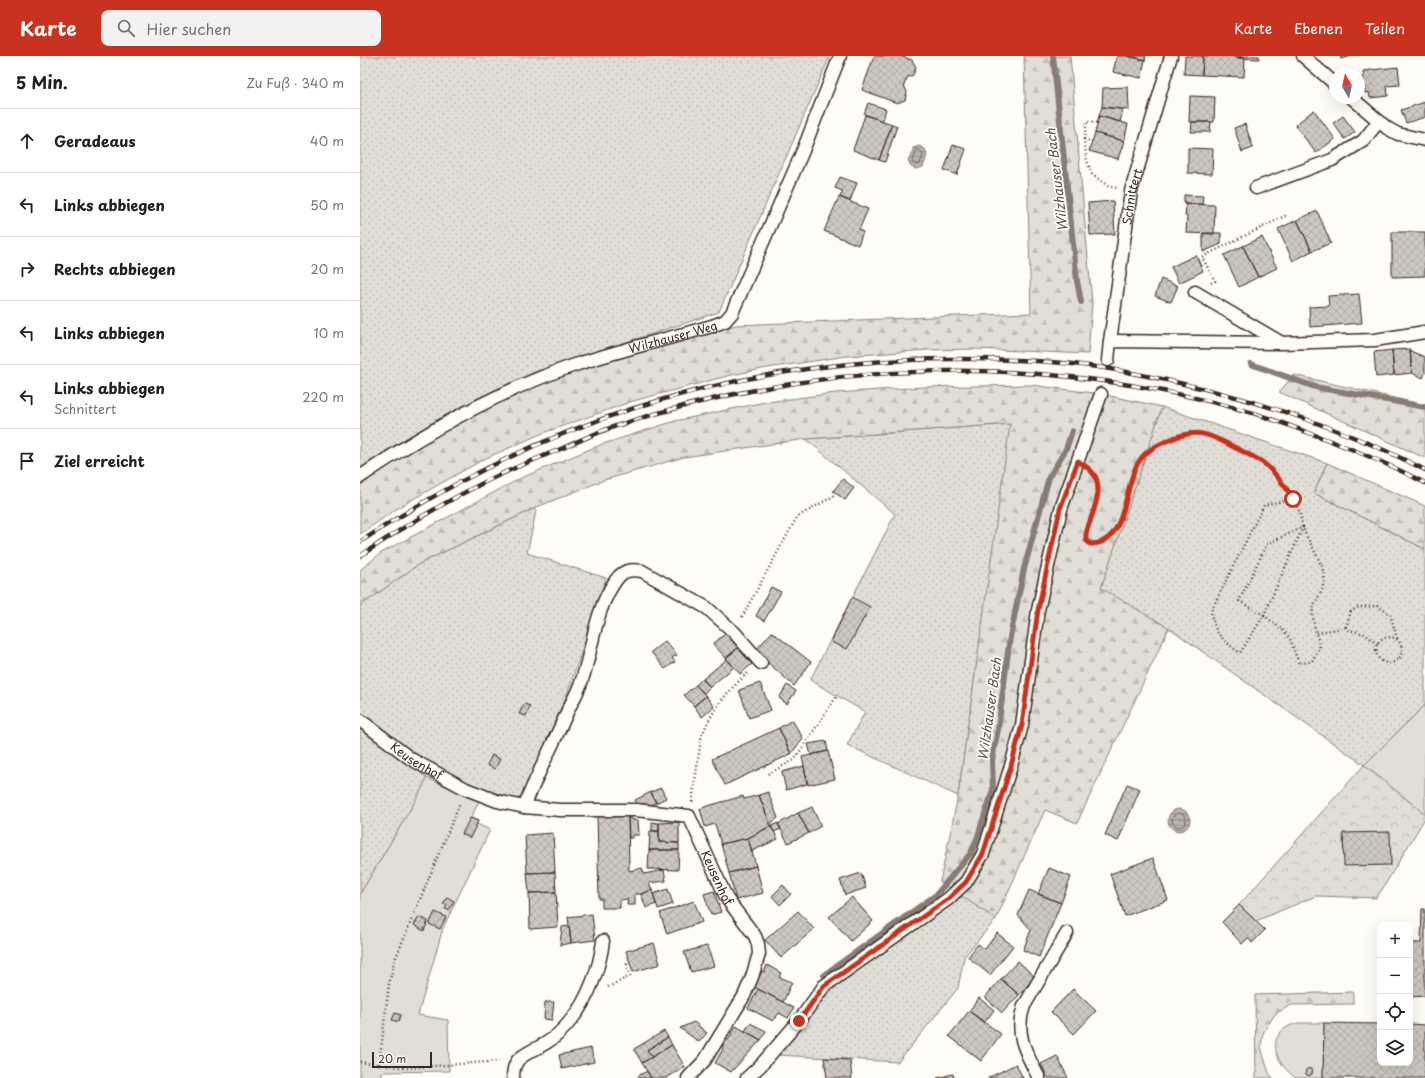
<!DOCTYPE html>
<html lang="de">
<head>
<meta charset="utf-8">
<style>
	:root { --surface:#fff; --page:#f2f2f2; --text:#202124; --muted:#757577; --line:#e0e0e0; --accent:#c8321e }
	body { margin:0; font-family:"Playpen Sans",sans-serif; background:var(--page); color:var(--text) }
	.controls { position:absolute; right:12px; bottom:12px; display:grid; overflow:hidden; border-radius:8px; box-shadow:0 4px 16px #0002 }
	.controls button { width:36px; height:36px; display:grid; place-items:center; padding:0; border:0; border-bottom:1px solid var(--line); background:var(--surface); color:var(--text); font:20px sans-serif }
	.compass { position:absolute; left:969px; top:12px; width:36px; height:36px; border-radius:50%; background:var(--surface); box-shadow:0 4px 16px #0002; rotate:351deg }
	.scale { position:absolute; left:12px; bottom:10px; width:60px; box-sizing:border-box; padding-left:4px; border:2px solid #3b2a1e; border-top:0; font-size:11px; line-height:14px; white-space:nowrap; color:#3b2a1e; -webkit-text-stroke:3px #fdfcf7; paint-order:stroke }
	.stop { position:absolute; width:12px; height:12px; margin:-9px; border:3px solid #c8321e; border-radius:50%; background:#fff }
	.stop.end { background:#c8321e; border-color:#fff; box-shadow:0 1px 4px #0008 }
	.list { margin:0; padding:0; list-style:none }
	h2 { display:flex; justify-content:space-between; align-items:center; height:52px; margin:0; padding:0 16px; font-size:17px }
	h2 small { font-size:13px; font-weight:400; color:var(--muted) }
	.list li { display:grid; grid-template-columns:26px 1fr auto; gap:12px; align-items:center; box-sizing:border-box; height:64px; padding:0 16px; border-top:1px solid var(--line) }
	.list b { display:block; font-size:15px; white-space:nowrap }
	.list p { margin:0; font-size:13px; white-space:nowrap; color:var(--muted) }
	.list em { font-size:13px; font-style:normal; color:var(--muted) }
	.icon { flex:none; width:22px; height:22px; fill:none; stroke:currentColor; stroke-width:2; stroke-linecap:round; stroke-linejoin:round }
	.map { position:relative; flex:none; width:1065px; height:1022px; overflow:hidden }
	header { display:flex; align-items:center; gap:24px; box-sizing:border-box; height:56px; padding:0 20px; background:var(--accent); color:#fff }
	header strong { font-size:19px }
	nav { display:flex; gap:22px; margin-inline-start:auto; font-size:14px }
	.search { width:280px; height:36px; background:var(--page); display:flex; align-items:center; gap:10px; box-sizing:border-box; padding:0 14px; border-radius:8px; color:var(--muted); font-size:15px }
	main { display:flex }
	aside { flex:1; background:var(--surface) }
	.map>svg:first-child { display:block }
	.grass { fill:url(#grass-dots); stroke:#8e847a }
	.forest { fill:url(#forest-firs); stroke:#8e847a }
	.park { fill:url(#park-crowns); stroke:#8e847a }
	.garden { fill:#e1ded7; stroke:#8e847a }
	.water { fill:url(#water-rules); stroke:#887d74 }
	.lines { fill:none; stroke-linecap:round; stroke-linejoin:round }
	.shore { stroke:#6e6157; stroke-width:1 }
	.stream { stroke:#887d74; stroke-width:6 }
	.building { fill:url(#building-cross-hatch); stroke:#3b2a1e }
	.lane-casing { stroke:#3b2a1e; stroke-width:15 }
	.path { stroke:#3b2a1e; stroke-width:2.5; stroke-dasharray:1 3; stroke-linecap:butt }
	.lane { stroke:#fdfcf7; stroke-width:12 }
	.rail-casing { stroke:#3b2a1e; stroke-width:4.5 }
	.rail { stroke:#fdfcf7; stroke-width:3; stroke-dasharray:9; stroke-linecap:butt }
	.route { stroke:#c8321e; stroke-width:5 }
	.labels { text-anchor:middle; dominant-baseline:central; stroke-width:3.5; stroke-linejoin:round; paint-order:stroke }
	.street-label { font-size:12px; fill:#3b2a1e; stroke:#fdfcf7 }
	.water-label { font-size:13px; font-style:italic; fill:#615349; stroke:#fdfcf7 }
</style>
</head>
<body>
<header>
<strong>Karte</strong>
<div class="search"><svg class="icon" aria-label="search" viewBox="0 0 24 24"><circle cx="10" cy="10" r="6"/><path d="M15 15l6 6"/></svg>Hier suchen</div>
<nav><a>Karte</a><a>Ebenen</a><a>Teilen</a></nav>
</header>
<main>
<aside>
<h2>5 Min.<small>Zu Fuß · 340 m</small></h2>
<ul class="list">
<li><svg class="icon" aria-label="ahead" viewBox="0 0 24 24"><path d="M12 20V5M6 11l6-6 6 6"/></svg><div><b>Geradeaus</b></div><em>40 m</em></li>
<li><svg class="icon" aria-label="left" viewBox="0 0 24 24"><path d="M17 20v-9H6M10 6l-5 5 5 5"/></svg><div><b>Links abbiegen</b></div><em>50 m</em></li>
<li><svg class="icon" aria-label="right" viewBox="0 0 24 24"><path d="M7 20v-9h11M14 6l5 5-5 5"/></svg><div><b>Rechts abbiegen</b></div><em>20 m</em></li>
<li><svg class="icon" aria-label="left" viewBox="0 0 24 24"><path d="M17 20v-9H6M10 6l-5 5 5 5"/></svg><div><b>Links abbiegen</b></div><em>10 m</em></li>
<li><svg class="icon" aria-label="left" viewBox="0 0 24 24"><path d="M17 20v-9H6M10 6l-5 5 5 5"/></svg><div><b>Links abbiegen</b><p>Schnittert</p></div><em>220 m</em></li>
<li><svg class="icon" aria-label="arrive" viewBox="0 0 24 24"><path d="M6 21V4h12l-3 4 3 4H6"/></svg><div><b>Ziel erreicht</b></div></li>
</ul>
</aside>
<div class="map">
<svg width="1065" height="1022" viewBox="0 0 1065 1022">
	<defs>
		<pattern id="grass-dots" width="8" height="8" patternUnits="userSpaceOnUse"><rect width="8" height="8" fill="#e1ded7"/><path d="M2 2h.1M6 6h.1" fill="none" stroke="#c2bfb8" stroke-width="1.8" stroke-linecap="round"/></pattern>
		<pattern id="forest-firs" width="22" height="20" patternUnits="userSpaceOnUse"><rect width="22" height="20" fill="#e1ded7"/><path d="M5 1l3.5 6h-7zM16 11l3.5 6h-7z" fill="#c2bfb8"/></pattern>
		<pattern id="park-crowns" width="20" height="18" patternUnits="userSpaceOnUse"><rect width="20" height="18" fill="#e1ded7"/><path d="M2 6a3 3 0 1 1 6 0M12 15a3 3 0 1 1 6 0" fill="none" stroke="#c2bfb8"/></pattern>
		<pattern id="water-rules" width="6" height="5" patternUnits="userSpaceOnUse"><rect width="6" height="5" fill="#bbb4ad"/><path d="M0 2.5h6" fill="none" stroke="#99938c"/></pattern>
		<pattern id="building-cross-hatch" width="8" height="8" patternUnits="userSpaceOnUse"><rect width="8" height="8" fill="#cdc8c2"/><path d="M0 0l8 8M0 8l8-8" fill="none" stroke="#b1aca6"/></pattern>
	</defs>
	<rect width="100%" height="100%" fill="#fdfcf7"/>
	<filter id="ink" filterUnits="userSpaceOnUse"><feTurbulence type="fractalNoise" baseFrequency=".025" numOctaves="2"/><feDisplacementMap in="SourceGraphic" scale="8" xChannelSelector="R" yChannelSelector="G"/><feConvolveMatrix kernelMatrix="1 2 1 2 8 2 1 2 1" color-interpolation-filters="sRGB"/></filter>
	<g filter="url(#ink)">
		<path class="grass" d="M0,0H470L359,256L174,316L82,362L0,415Z
			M802,351L967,407L954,437L1065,493V649L1004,709L809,572L740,533Z
			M651,368L598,740L487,689L505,656L450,624L535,458L446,383Z
			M177,451L167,497L246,522L208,636L163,738L157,744L147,743L104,728L39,688L0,656V550L59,508Z
			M0,671L67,722L57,742L0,838Z
			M602,840L636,863L604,901L598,932L538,1006L418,999L469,937L509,904Z"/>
		<path class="forest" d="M664,0H710L732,247L728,298L616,293L568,294L487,300L407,312L367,320L273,345L183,377L124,403L41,450L0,478V428L26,411L76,380L146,343L183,326L258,301L376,269L671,257Z
			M934,319L1065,349V402L919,336Z
			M671,329L741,338L802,351L741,532L809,572L717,767L685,754L636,863L580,826L598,740L650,368L446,383L324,401L244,424L177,451L59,508L0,550V514L21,497L161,422L240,389L315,365L400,347L476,337L563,331Z
			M967,407L1065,450V493L954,437Z
			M993,936V948L931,949L915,958L903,977L901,991L905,1005L909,1017L913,1022H896L895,939Z"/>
		<path class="park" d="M1004,709L1065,758V762L1023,832L1016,842L956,840L896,865L879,849Z"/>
		<path class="garden" d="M1065,649V758L1004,709Z
			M67,722L119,745L111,762L118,765L117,768L130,774L83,872L58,959L88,964L89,1015L22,1016V1022H0V838L57,742Z
			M938,967H964L963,1022H936C913,1006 904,975 938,967Z"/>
		<path class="water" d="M559,90L565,93L567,99L563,111L556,113L550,110L548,104L552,99L553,92Z
			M808 764a11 11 0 1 1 22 0a11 11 0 1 1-22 0Z"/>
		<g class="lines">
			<path class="shore" d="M559,94L562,96L563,99L560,108L557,109L553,107L552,105L555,100L556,95Z
				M812 764a7 7 0 1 1 14 0a7 7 0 1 1-14 0Z"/>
			<path class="stream" d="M693,0L717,225L721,246
				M891,308L955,331L1065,351
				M464,919L576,839L611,797L617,783L633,734L632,704L638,673L650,581L664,513L689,421L706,393L712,375"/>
		</g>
		<path class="building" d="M514,0H540L552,4L556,11L553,19L547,22L544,29L547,36L545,44L537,47L502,34Z
			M757,0H767L785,4L781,22L753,16Z
			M767,0H786L785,4Z
			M825,0H843L842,19L824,18Z
			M843,0H873V1L885,2L884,21L842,19Z
			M877,0H899V3L877,2Z
			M980,0H992L981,3Z
			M1038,11L1040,29L1027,30L1028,40L1010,42L1009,36L1005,37L1003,15Z
			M768,31L769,54L742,51L743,32Z
			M830,40L855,41L854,66H829Z
			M1065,46V61L1046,67L1041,54Z
			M508,47L526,53L522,65L504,58Z
			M742,51L763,53L760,66L739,60Z
			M954,54L975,83L956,97L935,69Z
			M505,59L532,68L519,104L493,94Z
			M739,60L768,68L764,85L735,77Z
			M983,60L995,76L985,83L973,67Z
			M832,66H851L850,76H831Z
			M532,68L537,70L525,106L519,104Z
			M885,68L893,92L882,96L874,72Z
			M735,77L764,85L758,103L729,95Z
			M593,89L606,93L597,119L584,114Z
			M828,92L853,93L852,118L828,117Z
			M480,121L497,127L490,145L480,141L483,135L475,132Z
			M824,139L843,140L842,148H824Z
			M479,141L508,153L499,174L503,176L498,189L464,175Z
			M753,145L755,178L730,179L728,147Z
			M824,148L855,149L854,178L826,177L827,160H825L826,149Z
			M957,155L971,187L952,195L937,164Z
			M937,164L952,195L933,205L918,173Z
			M1032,176H1065V220L1032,221Z
			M843,177H861V188L843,196Z
			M902,181L917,212L898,221L883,190Z
			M883,190L898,221L879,231L864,199Z
			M836,199L843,215L819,227L811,211Z
			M801,223L818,230L811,246L795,240Z
			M999,238L1002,267L950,271L949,251L969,250L968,240Z
			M1050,293L1052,317L1034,319L1032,294Z
			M1032,294L1034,319L1016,321L1014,296Z
			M1050,295L1065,301V317L1063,322L1052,317Z
			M483,423L494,432L485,444L473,435Z
			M411,531L421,536L404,565L396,560Z
			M492,541L510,551L487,593L471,586Z
			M412,576L451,606L434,630L395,595Z
			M366,577L378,592L366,602L353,588Z
			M305,585L317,599L312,602L315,606L305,613L291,596Z
			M378,592L392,608L380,618L366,602Z
			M367,603L374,611L350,631L343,623Z
			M342,623L350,631L344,637L336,629Z
			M400,627L411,654L389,662L379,634Z
			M336,629L346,640L334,650L324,639Z
			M427,629L436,635L427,648L419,642Z
			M346,640L354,651L342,661L334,650Z
			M164,648L170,650L166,660L159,658Z
			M432,664L443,682L431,698L419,672Z
			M419,672L431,698L365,729L352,703Z
			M466,685L468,695L451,699L448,688Z
			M468,695L475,723L448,729L442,701Z
			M132,699L140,703L135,713L127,709Z
			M444,710L447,728L426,734L422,716Z
			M767,728L780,733L758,785L745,779Z
			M301,732L306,742L296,747L291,736Z
			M291,736L296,747L286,751L284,747L278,750L275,744Z
			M408,736L418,762L410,768L399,739Z
			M399,739L411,770L388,782L361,788L355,768L345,771L340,753L341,752L383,740L384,743Z
			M452,751L461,770L449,777L438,757Z
			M268,757L269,815L282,812L284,818L304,814L306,825L289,827L292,834L281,838H275V849H267L268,843L260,844V852H242V843H239L237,758Z
			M438,757L449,777L428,787L418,768Z
			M110,762L118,765L110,782L102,778Z
			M268,762H272V764H278L279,779H272V782H269Z
			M292,766L299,767V775H292Z
			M319,766V787L299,786V767Z
			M418,767L421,773L414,776L411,770Z
			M411,770L418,783L392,795V797L388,782Z
			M290,775H299V786L319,787V794H289Z
			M1030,776L1031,809L984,810L983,777Z
			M193,777L195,816L167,817L165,779Z
			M388,782L396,810L369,817L361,788Z
			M289,794H319L318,814L288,813Z
			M793,802L808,844L765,860L750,818Z
			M396,810L403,837L376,844L369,817Z
			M689,812L711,821L701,847L678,838Z
			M195,816L196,836L169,837L167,817Z
			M501,817L506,832L485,839L480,824Z
			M423,829L431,838L420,849L412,840Z
			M308,833L313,848L298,853L293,838Z
			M292,834L296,848L286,852L281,838Z
			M669,834L701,847L679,901L663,894L671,874L658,859Z
			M354,835L361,856L351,859L344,838Z
			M196,836L198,871L170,873L169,837Z
			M87,841L94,845L89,854L85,853L87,849L83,848Z
			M492,841L513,865L491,885L469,861Z
			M334,845L342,866L307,878L300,857Z
			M879,849L905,874L892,887L888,882L882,888L862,866Z
			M1062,853H1065V940L1050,941V887H1061Z
			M438,855L454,873L421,902L405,884Z
			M75,856L86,861L80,873L69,868Z
			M232,858L235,884L211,887L208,861Z
			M59,861L68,865L64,875L54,869Z
			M209,870L211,887L200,889L202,871Z
			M637,877L653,890L630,919L608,901L618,888L625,893Z
			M294,887L300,908L273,916L266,895Z
			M347,890L354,910L331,916L324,896Z
			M658,905L675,921L659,939L641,923Z
			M407,909L421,917L419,921L432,926L423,946L394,931L402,915L404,916Z
			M641,923L659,939L642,957L625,941Z
			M398,933L434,952L428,962L419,957L413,965L388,952Z
			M713,933L736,955L714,978L691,956Z
			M619,942L634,954L624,967L609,955Z
			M185,946H194L192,964L184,963Z
			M609,955L641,978L621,1005L589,980Z
			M35,957L41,959L38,966L32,964Z
			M334,966L347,977L339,986L320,972Z
			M390,967L406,975L401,984L385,975Z
			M964,967L1020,968V1007H1050V968L1065,969V1022H963Z
			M376,970L401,984L371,1016L355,1007L363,993L362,992L367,983L368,984Z
			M304,975L308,981L287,994L292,1001L282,1007L274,993Z
			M308,981L312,989L292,1001L287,994Z
			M312,989L325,1011L306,1022H291L282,1007Z
			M231,992L234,1006L202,1013L199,999Z
			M697,1000L708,1022H688L681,1008Z
			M464,1002L490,1004L492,1022H467Z
			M656,1008L663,1022H628Z
			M945.5 1016a3.5 3.5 0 1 1 7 0a3.5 3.5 0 1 1-7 0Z
			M287,1015L291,1022H279L278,1020Z
			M593,1018L594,1022H577Z"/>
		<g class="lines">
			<defs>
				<g id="lane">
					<path d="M943,0L975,28"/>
					<path d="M992,42L1027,72L1038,78L1065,84"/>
					<path d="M896,132L972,104L1003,85L1019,65"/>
					<path d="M835,236L920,286"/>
					<path id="s1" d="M750,285L771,135L811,0"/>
					<path d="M748,304L750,285L921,287L1015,284L1065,276"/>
					<path id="s2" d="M0,421C64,377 141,334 215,309C260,294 307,283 352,270L365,265L372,257L442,97L480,0"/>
					<path id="s3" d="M0,664L51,703L106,733L137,745L164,751L200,754H276L329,760L367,843L395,880L398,888L399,898L392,921L384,940L345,1004L328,1022"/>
					<path d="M164,751C177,718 194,687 208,654C213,644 219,634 222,624C233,591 235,553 256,524C263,514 271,513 282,515L347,552L374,576L401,607"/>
					<path d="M153,1022C153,1016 154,1009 158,1004C163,998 178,992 186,987C196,981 204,973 211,964C228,944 240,911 243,885"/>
					<path d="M387,1022L401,1009L439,965L464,930L588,843L606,826L623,798L651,710L662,669L678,554L701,453L741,338"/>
					<path d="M679,1022C666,997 654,978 664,950L707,877"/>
				</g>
			</defs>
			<use href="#lane" class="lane-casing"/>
			<path class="path" d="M737,67L727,65L724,83L727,105L732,118L748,130L757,132
				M724,83L732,86
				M851,227L855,225L842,201L927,159
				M731,415C748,436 726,461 726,484L730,488C768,487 764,433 777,408C784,396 796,390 808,384C835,371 847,377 873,391C883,396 894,400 902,407C915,415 932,438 938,452C941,459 941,467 944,475C949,485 963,509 964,519C966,534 956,541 953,553C951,561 958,583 960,592L952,605L939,608L930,583L925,576L904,559L880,597C863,584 854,578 851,555L904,449L933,443
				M943,471L904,559L879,545L907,488Z
				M382,561L437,461L477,438
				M957,577L986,571
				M1016 594a13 13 0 1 1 26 0a13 13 0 1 1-26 0Z
				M1017,588L1005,578L989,574L986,571L991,555L999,551L1017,550L1030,558L1038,585
				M408,718L434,704L477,640
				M332,746L341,683C349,657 369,633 389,616
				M248,931L270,920L267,908L270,907
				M0,1006L19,1009L29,928L34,906L100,747
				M19,1009L48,1012L139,1005"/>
			<use href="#lane" class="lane"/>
			<defs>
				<path id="rail" d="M0,486C182,364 385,301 604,303C660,303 717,306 772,317C846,331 918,351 988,379C1014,389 1040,401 1065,414
					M0,500C39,474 79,449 121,428C148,414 176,403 203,392C221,384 238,376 256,370C462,302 685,296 893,357C909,362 925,368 941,374C983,389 1025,406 1065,427"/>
			</defs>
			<use href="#rail" class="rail-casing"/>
			<use href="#rail" class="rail"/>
		</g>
	</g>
	<g class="lines" filter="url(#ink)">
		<path class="route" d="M439,965L464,930L588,843L606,826L623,798L651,710L662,669L678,554L700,453L718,405C724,409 731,413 735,420C744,437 730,461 726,478V484L730,488C768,488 763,431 778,407C785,395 797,389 809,384C835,372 847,377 872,390C882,395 892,400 902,406C912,413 927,432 933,443"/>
	</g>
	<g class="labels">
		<g class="street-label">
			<text stroke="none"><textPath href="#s1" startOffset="146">Schnittert</textPath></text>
			<text stroke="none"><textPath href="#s2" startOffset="345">Wilzhauser Weg</textPath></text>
			<text stroke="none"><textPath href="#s3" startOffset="70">Keusenhof</textPath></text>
			<text stroke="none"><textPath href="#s3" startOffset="421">Keusenhof</textPath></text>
		</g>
		<g class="water-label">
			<text transform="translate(696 124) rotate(-97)">Wilzhauser Bach</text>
			<text transform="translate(629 653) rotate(-82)">Wilzhauser Bach</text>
		</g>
	</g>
</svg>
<div class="controls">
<button>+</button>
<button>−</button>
<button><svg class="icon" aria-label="locate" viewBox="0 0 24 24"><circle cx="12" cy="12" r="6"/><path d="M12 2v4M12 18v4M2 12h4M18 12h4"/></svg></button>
<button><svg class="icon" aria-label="layers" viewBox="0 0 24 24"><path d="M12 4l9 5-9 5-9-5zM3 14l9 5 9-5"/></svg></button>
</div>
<svg class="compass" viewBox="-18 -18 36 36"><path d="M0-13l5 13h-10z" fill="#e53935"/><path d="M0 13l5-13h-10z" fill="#757577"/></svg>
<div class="scale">20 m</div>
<div class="stop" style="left:933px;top:443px"></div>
<div class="stop end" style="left:439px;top:965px"></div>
</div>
</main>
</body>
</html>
